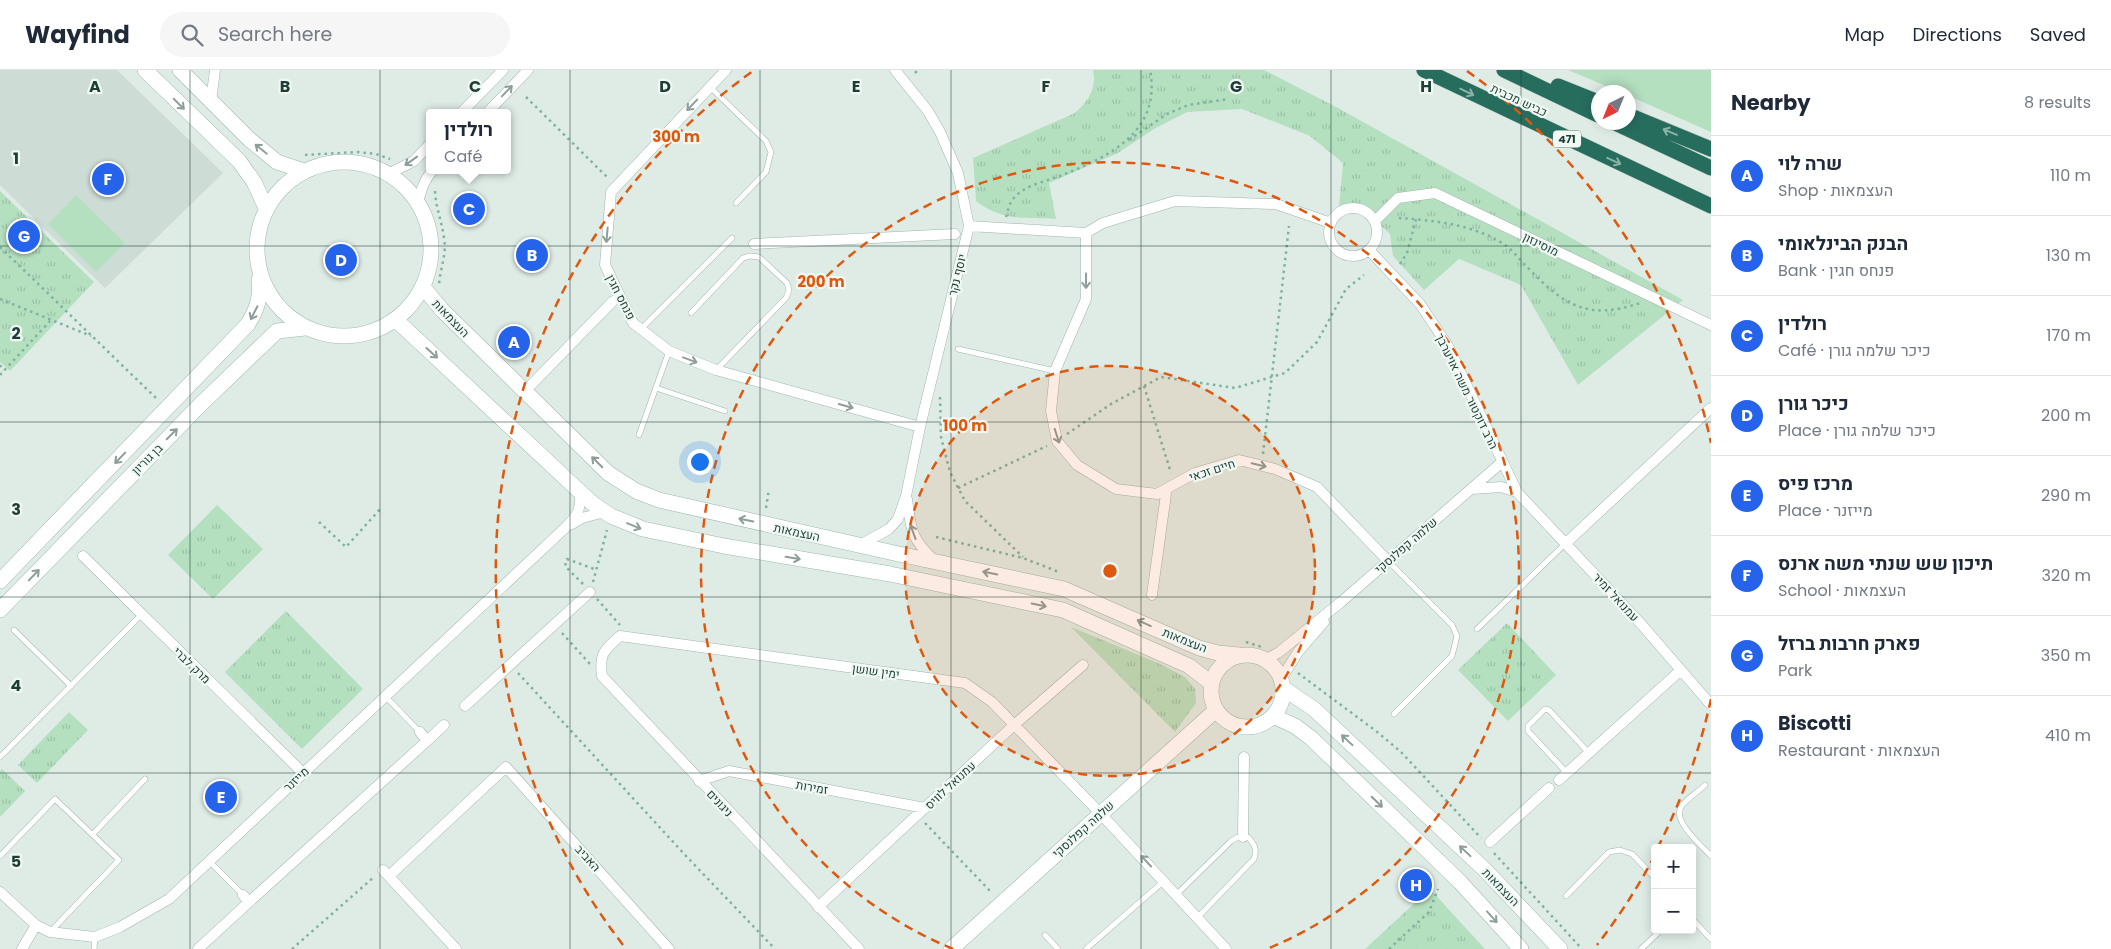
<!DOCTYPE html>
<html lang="en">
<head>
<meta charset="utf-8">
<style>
	:root { --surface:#fff; --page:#f6f6f7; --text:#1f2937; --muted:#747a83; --line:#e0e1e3; --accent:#2563eb }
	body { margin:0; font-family:Poppins,Heebo,sans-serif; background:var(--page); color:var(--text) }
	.controls { position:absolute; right:15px; bottom:15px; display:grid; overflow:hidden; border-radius:5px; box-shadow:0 2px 12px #0003 }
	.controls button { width:45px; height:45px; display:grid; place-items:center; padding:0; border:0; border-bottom:1px solid var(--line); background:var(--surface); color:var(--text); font:25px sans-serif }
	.compass { position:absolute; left:1591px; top:15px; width:45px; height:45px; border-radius:50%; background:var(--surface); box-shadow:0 2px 12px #0003; rotate:223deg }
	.you { position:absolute; left:699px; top:391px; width:18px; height:18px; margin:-12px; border:4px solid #fff; border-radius:50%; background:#1a73e8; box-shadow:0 0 0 8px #1a73e833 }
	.badge { display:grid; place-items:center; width:32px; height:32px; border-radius:50%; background:var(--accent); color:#fff; font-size:16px; font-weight:700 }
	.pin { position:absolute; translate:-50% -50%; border:2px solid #fff; box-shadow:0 1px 5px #0006 }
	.popup { position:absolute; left:426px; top:39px; width:85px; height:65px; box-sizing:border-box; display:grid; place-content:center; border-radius:5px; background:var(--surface); filter:drop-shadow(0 1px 4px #0005); font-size:16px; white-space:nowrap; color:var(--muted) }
	.popup b { font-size:19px; color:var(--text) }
	.popup::after { content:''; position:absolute; left:50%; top:100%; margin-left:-10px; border:10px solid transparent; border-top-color:var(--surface) }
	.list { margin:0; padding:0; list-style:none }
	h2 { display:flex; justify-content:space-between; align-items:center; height:65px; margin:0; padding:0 20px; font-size:21px }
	h2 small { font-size:16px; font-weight:400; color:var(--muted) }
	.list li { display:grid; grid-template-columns:32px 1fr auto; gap:15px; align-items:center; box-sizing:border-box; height:80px; padding:0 20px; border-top:1px solid var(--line) }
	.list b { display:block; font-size:19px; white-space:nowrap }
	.list p { margin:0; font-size:16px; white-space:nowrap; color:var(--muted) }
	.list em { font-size:16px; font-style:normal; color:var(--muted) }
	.icon { flex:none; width:28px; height:28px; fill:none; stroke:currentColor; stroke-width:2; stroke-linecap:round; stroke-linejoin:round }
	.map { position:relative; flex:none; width:1711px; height:879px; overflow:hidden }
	header { display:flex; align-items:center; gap:30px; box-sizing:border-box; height:70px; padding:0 25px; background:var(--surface); border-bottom:1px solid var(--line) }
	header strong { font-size:24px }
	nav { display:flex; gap:28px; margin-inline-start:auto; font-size:18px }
	.search { width:350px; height:45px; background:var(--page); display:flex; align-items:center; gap:12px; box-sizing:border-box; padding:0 18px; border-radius:28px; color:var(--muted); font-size:19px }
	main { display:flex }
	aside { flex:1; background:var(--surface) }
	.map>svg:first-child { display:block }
	.built { fill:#cddcd5 }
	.green { fill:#b5e0c0 }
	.park { fill:url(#park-tufts) }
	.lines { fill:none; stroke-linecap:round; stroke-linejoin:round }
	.lane-casing { stroke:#a1b4ad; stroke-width:6 }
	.street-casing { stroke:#a1b4ad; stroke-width:11 }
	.secondary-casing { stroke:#9cb9ae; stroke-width:16 }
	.highway-casing { stroke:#c0c9c6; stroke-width:16 }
	.path { stroke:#7cb3a1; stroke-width:2.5; stroke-dasharray:2.5 4; stroke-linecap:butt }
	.lane { stroke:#fff; stroke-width:5 }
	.street { stroke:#fff; stroke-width:10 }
	.secondary { stroke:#fff; stroke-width:15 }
	.highway { stroke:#276d5d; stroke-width:15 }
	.oneway { stroke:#8e9e9a }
	.oneway2 { stroke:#8cb2a8 }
	.grid { fill:none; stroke:#1e3e35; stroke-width:1; stroke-opacity:0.55 }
	.ring { fill:none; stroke:#de580e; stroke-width:2.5; stroke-dasharray:9 6 }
	.labels { text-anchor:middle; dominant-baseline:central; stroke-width:4.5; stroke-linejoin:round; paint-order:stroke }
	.shield { fill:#f0f8f4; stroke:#5d766e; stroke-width:1 }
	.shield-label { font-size:11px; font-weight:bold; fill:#1e3e35 }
	.street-label { font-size:12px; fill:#1e3e35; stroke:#f0f8f4 }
	.grid-label { font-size:16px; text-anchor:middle; font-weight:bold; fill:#1e3e35; stroke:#f0f8f4; stroke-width:4.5; stroke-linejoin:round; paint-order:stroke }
	.centre { fill:#de580e; stroke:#f0f8f4; stroke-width:2.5 }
	.ring-label { font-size:15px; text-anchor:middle; font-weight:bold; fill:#de580e; stroke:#f0f8f4; stroke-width:4.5; stroke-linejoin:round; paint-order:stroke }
</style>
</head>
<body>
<header>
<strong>Wayfind</strong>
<div class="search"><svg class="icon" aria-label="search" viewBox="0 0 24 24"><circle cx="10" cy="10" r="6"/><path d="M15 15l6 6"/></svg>Search here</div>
<nav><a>Map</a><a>Directions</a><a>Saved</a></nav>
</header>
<main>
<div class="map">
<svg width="1711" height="879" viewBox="0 0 1711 879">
	<defs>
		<pattern id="park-tufts" width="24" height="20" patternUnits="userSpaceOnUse" patternTransform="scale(1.25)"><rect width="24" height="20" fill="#b5e0c0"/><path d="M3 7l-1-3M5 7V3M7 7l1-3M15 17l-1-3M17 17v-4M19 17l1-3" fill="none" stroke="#9bc1a6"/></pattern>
	</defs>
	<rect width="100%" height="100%" fill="#dfece6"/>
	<path class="built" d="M0,0H117L223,103L105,218L0,115Z"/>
	<path class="green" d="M1568,0H1711V62L1629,26L1628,22H1620Z
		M76,125L125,173L96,202L48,154Z"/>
	<path class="park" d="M1093,0H1264L1338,38L1683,230L1578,315L1521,215L1459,189L1424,220L1393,186L1390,164L1366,142L1339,136L1343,93L1310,66L1242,39L1187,42L1154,59L1118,83L1049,113L1056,149C1024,147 1003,152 976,131L973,88L1075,43C1088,31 1097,19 1093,0Z
		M0,121L94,212L10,301L0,292Z
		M217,435L263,479L213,529L168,485Z
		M286,541L363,619L302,679L225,602Z
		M1507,553L1556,605L1508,651L1458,600Z
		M1071,557L1158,593L1185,607L1195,619L1196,633L1175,662Z
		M69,642L88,660L37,713L18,695Z
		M2,699L25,721L0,747V701Z
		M1430,819L1485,879H1365Z"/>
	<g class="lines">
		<defs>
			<path id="lane" d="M710,17L766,71L771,82L766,102L736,133
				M691,243L743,188L750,186L759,187L787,213L789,220L786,228L716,300
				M641,259L732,168
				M958,279L1055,301
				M656,318L725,341
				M639,365L669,281
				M1388,491L1452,555L1457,566L1452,586L1394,644
				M1477,559L1566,473
				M14,560L71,616
				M385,626L420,662
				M0,687L141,545
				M1567,703L1528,661V656L1545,639L1549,640L1589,683
				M1705,715C1698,722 1686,729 1681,737C1672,751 1702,776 1711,786
				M93,764L145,709
				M0,786L55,729L119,790L50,862
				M210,792L243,825
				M1176,825L1231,771L1238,767H1248C1255,775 1257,779 1254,789L1198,847
				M1566,826L1609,782L1620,780L1632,784L1655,808
				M1692,849L1711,869
				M1045,865L1058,879
				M94,879L95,867
				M1086,879L1164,811
				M1641,879L1661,860"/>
			<path id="street" d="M726,0L611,122L605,195L633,253L669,281L716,300L920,357
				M211,31L215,0
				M461,43L503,0
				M487,43L528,0
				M388,104L414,91L430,74
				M418,133C421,120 424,110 433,100
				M1329 162a24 24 0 1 1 48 0a24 24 0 1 1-48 0Z
				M1375,151L1398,128L1435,123L1711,255
				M969,156L1086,163L1103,153L1175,131L1276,134L1331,153
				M1086,163V229L1055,301L1051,341L1057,371L1077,395L1116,419L1157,424L1195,403L1239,390L1275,399L1317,417L1388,491
				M754,174L955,164
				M1369,180L1420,234L1448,276L1517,422L1642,555L1711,635
				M531,315L613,231
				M1472,419L1501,417L1517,422
				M907,429C911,460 911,469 935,491
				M572,454L582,448L605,442
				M1566,473L1711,338
				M860,475L889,459L898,449L906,426L920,357L969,156L958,103L940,62L928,41L895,0
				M83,486L303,703
				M1152,525L1166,424
				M1266,589L1278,583L1341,532L1502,392
				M1281,609L1298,582L1324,552
				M465,636L590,522
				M427,671L444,655
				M1559,710L1681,600
				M699,711L729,701L925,738
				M1243,767L1244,687
				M1490,772L1549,718
				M383,800L456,879
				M389,806L506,697L669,879
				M0,822L36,855L50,862L95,867L120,857L169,829L565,458C578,445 581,440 580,422
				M243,825L249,832L427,671L420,662
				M818,837L1014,655L1083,595
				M22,879L36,855
				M198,879L249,832
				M859,879L602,606C599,584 604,580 620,566L965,613L992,632L1100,743L1226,879"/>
			<path id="secondary" d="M145,0L239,91L254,112L266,138
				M180,0L249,69L277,92L304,101
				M257 179a87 87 0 1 1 174 0a87 87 0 1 1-174 0Z
				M423,217L442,240L608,403L636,421L659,430L894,483L1064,519L1199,578L1218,583L1239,585
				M396,250L592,433L611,446L643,459L724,476L890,504L1063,540L1189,596L1211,613
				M0,511L248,254C257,239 261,228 259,210
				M0,540L201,334L277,261L305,258
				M1211 621a36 36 0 1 1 72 0a36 36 0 1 1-72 0Z
				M1283,618L1314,639L1485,800L1560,879
				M1273,646L1295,656L1311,668L1460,812L1521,879
				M951,879L1216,640"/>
			<path id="highway" d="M1424,0L1711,136
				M1504,0L1598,45
				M1558,16L1598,32
				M1628,45L1711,79
				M1613,52L1711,98"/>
		</defs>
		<use href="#lane" class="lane-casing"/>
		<use href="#street" class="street-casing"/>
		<use href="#secondary" class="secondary-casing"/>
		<use href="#highway" class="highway-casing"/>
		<path class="path" d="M915,3L918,0
			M526,27L608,108
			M1129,70L1167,44L1188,35L1229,29
			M305,85L357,82L376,84L390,89
			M435,121C436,140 442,151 444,168C447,184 440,199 439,215
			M1006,147C1008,141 1009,134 1013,129C1023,116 1043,112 1057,107C1107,88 1162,63 1150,0
			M1399,148C1433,150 1476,155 1505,175C1514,181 1521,192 1529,199C1564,235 1588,251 1640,233
			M0,177L157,329
			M1400,194L1407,183L1416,149
			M0,229L91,266
			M0,295L3,301
			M0,305L50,251
			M1144,316L1171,403
			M940,327L941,367L950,402L965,431L1023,487
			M1067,364L1111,334L1161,307L1235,318L1285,303L1317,272L1346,219L1364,205
			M1263,384L1289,156
			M958,418L1047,376
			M766,438L769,419
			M319,452L346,477L382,437
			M936,467L1023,488L1059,502
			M593,512L607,460
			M583,514L565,496L567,489L597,500
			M597,529L620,555
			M562,563L590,594
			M1246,572L1262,577
			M518,603L686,786L775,879
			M1298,603L1376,661L1401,682L1481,768
			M925,753L992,823
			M1494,783L1582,879
			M292,879L374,807
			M1389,879L1429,842L1438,819"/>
		<use href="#lane" class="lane"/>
		<use href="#street" class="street"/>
		<use href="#secondary" class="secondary"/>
		<use href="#highway" class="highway"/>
	</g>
	<defs><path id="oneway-shaft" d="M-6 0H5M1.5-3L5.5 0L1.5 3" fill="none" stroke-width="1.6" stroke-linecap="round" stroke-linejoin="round" transform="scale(1.25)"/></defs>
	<g class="oneway">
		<use href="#oneway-shaft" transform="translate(507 21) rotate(-46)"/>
		<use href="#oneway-shaft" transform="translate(179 34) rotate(45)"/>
		<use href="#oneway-shaft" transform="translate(692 35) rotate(134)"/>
		<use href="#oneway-shaft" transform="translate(261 79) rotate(-141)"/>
		<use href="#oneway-shaft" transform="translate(411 91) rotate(144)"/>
		<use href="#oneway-shaft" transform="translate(607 165) rotate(95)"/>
		<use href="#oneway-shaft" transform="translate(1086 211) rotate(90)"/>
		<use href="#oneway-shaft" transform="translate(254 243) rotate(117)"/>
		<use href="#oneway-shaft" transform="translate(432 283) rotate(42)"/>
		<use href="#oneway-shaft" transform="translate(690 290) rotate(20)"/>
		<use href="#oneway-shaft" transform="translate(846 336) rotate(16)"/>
		<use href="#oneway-shaft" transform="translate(172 364) rotate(-45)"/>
		<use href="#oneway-shaft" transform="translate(1057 366) rotate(72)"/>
		<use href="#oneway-shaft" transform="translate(120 388) rotate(134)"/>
		<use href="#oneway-shaft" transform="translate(597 392) rotate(-135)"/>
		<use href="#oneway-shaft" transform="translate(1259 395) rotate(13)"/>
		<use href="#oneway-shaft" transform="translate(746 450) rotate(-168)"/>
		<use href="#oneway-shaft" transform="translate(634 456) rotate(22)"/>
		<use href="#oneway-shaft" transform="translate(913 462) rotate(-110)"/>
		<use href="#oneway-shaft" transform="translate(793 488) rotate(9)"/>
		<use href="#oneway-shaft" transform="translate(990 503) rotate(-168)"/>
		<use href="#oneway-shaft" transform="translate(34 505) rotate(-46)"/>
		<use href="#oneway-shaft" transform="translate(1039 535) rotate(12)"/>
		<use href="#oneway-shaft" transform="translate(1144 553) rotate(-156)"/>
		<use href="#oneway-shaft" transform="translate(1347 670) rotate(-137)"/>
		<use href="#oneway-shaft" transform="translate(1377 732) rotate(44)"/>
		<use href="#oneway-shaft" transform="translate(1465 781) rotate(-137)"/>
		<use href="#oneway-shaft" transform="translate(1146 791) rotate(-133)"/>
		<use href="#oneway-shaft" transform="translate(1492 847) rotate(48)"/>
	</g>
	<g class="oneway2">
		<use href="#oneway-shaft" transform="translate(1467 22) rotate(26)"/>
		<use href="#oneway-shaft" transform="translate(1670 62) rotate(-157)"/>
		<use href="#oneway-shaft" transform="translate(1614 91) rotate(25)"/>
	</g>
	<path class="grid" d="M190,0V879M380,0V879M570,0V879M760,0V879M951,0V879M1141,0V879M1331,0V879M1521,0V879M0,176H1711M0,352H1711M0,527H1711M0,703H1711"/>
	<circle cx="1110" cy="501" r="205" fill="#de580e" fill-opacity=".12"/>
	<g class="ring">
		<circle cx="1110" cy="501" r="205"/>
		<path d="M953 879A409 409 0 1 1 1267 879"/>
		<path d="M1711 629A614 614 0 0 1 1659 775M1655 785A614 614 0 0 1 1597 875M623 875A614 614 0 0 1 753 1M1467 1A614 614 0 0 1 1711 373"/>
	</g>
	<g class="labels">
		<rect class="shield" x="1553" y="60.5" width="28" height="17" rx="4"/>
		<g class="shield-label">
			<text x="1567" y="69">471</text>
		</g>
		<g class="street-label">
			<text transform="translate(1519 30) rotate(25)">כביש מכבית</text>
			<text transform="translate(1541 174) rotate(26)">מוסינזון</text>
			<text transform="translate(957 205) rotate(-76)">יוסף נקר</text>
			<text transform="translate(621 227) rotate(63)">פנחס חגין</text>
			<text transform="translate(451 248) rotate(46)">העצמאות</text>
			<text transform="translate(1467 321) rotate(64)">הרב דוקטור משה אויערבך</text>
			<text transform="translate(147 389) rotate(-45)">בן גוריון</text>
			<text transform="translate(1212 400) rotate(-18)">חיים זכאי</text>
			<text transform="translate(797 462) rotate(12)">העצמאות</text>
			<text transform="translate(1406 475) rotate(-41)">שלמה קפלנסקי</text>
			<text transform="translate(1616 527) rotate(47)">עמנואל זמיר</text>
			<text transform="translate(1185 570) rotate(22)">העצמאות</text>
			<text transform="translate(192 595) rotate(44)">מרק לברי</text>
			<text transform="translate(876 601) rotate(8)">ימין שושן</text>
			<text transform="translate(296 709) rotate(-43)">מייזנר</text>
			<text transform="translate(950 715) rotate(-43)">עמנואל לוויס</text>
			<text transform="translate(812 717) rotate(10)">זמירות</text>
			<text transform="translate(720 733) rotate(47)">ניגונים</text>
			<text transform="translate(1083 759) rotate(-42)">שלמה קפלנסקי</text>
			<text transform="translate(588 788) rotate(48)">האביב</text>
			<text transform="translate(1501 817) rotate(46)">העצמאות</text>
		</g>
	</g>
	<g class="grid-label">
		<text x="95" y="22">A</text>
		<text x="285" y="22">B</text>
		<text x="475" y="22">C</text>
		<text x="665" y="22">D</text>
		<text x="856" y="22">E</text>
		<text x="1046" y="22">F</text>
		<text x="1236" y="22">G</text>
		<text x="1426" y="22">H</text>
		<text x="16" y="94">1</text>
		<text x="16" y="269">2</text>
		<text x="16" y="445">3</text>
		<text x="16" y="621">4</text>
		<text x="16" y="797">5</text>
	</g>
	<circle cx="1110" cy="501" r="8" class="centre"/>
	<g class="ring-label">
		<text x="676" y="72">300 m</text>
		<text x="821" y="217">200 m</text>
		<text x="965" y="361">100 m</text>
	</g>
</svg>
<div class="controls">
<button>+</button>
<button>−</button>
</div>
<svg class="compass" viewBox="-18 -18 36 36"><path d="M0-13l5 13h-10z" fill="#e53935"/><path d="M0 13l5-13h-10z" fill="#747a83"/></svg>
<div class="you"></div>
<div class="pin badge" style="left:514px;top:272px">A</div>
<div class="pin badge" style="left:532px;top:185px">B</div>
<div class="pin badge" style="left:469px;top:139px">C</div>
<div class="popup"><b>רולדין</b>Café</div>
<div class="pin badge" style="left:341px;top:190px">D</div>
<div class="pin badge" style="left:221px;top:727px">E</div>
<div class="pin badge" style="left:108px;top:109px">F</div>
<div class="pin badge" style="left:24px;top:166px">G</div>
<div class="pin badge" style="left:1416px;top:815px">H</div>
</div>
<aside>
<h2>Nearby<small>8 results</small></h2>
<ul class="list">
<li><span class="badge">A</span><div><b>שרה לוי</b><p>Shop · העצמאות</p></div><em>110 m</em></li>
<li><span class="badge">B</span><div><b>הבנק הבינלאומי</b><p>Bank · פנחס חגין</p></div><em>130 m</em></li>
<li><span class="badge">C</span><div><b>רולדין</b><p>Café · כיכר שלמה גורן</p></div><em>170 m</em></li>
<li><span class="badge">D</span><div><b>כיכר גורן</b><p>Place · כיכר שלמה גורן</p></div><em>200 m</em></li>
<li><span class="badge">E</span><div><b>מרכז פיס</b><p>Place · מייזנר</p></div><em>290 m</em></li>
<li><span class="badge">F</span><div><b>תיכון שש שנתי משה ארנס</b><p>School · העצמאות</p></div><em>320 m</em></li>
<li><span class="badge">G</span><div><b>פארק חרבות ברזל</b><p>Park</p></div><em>350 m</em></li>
<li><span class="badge">H</span><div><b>Biscotti</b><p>Restaurant · העצמאות</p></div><em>410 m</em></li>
</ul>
</aside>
</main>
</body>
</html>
